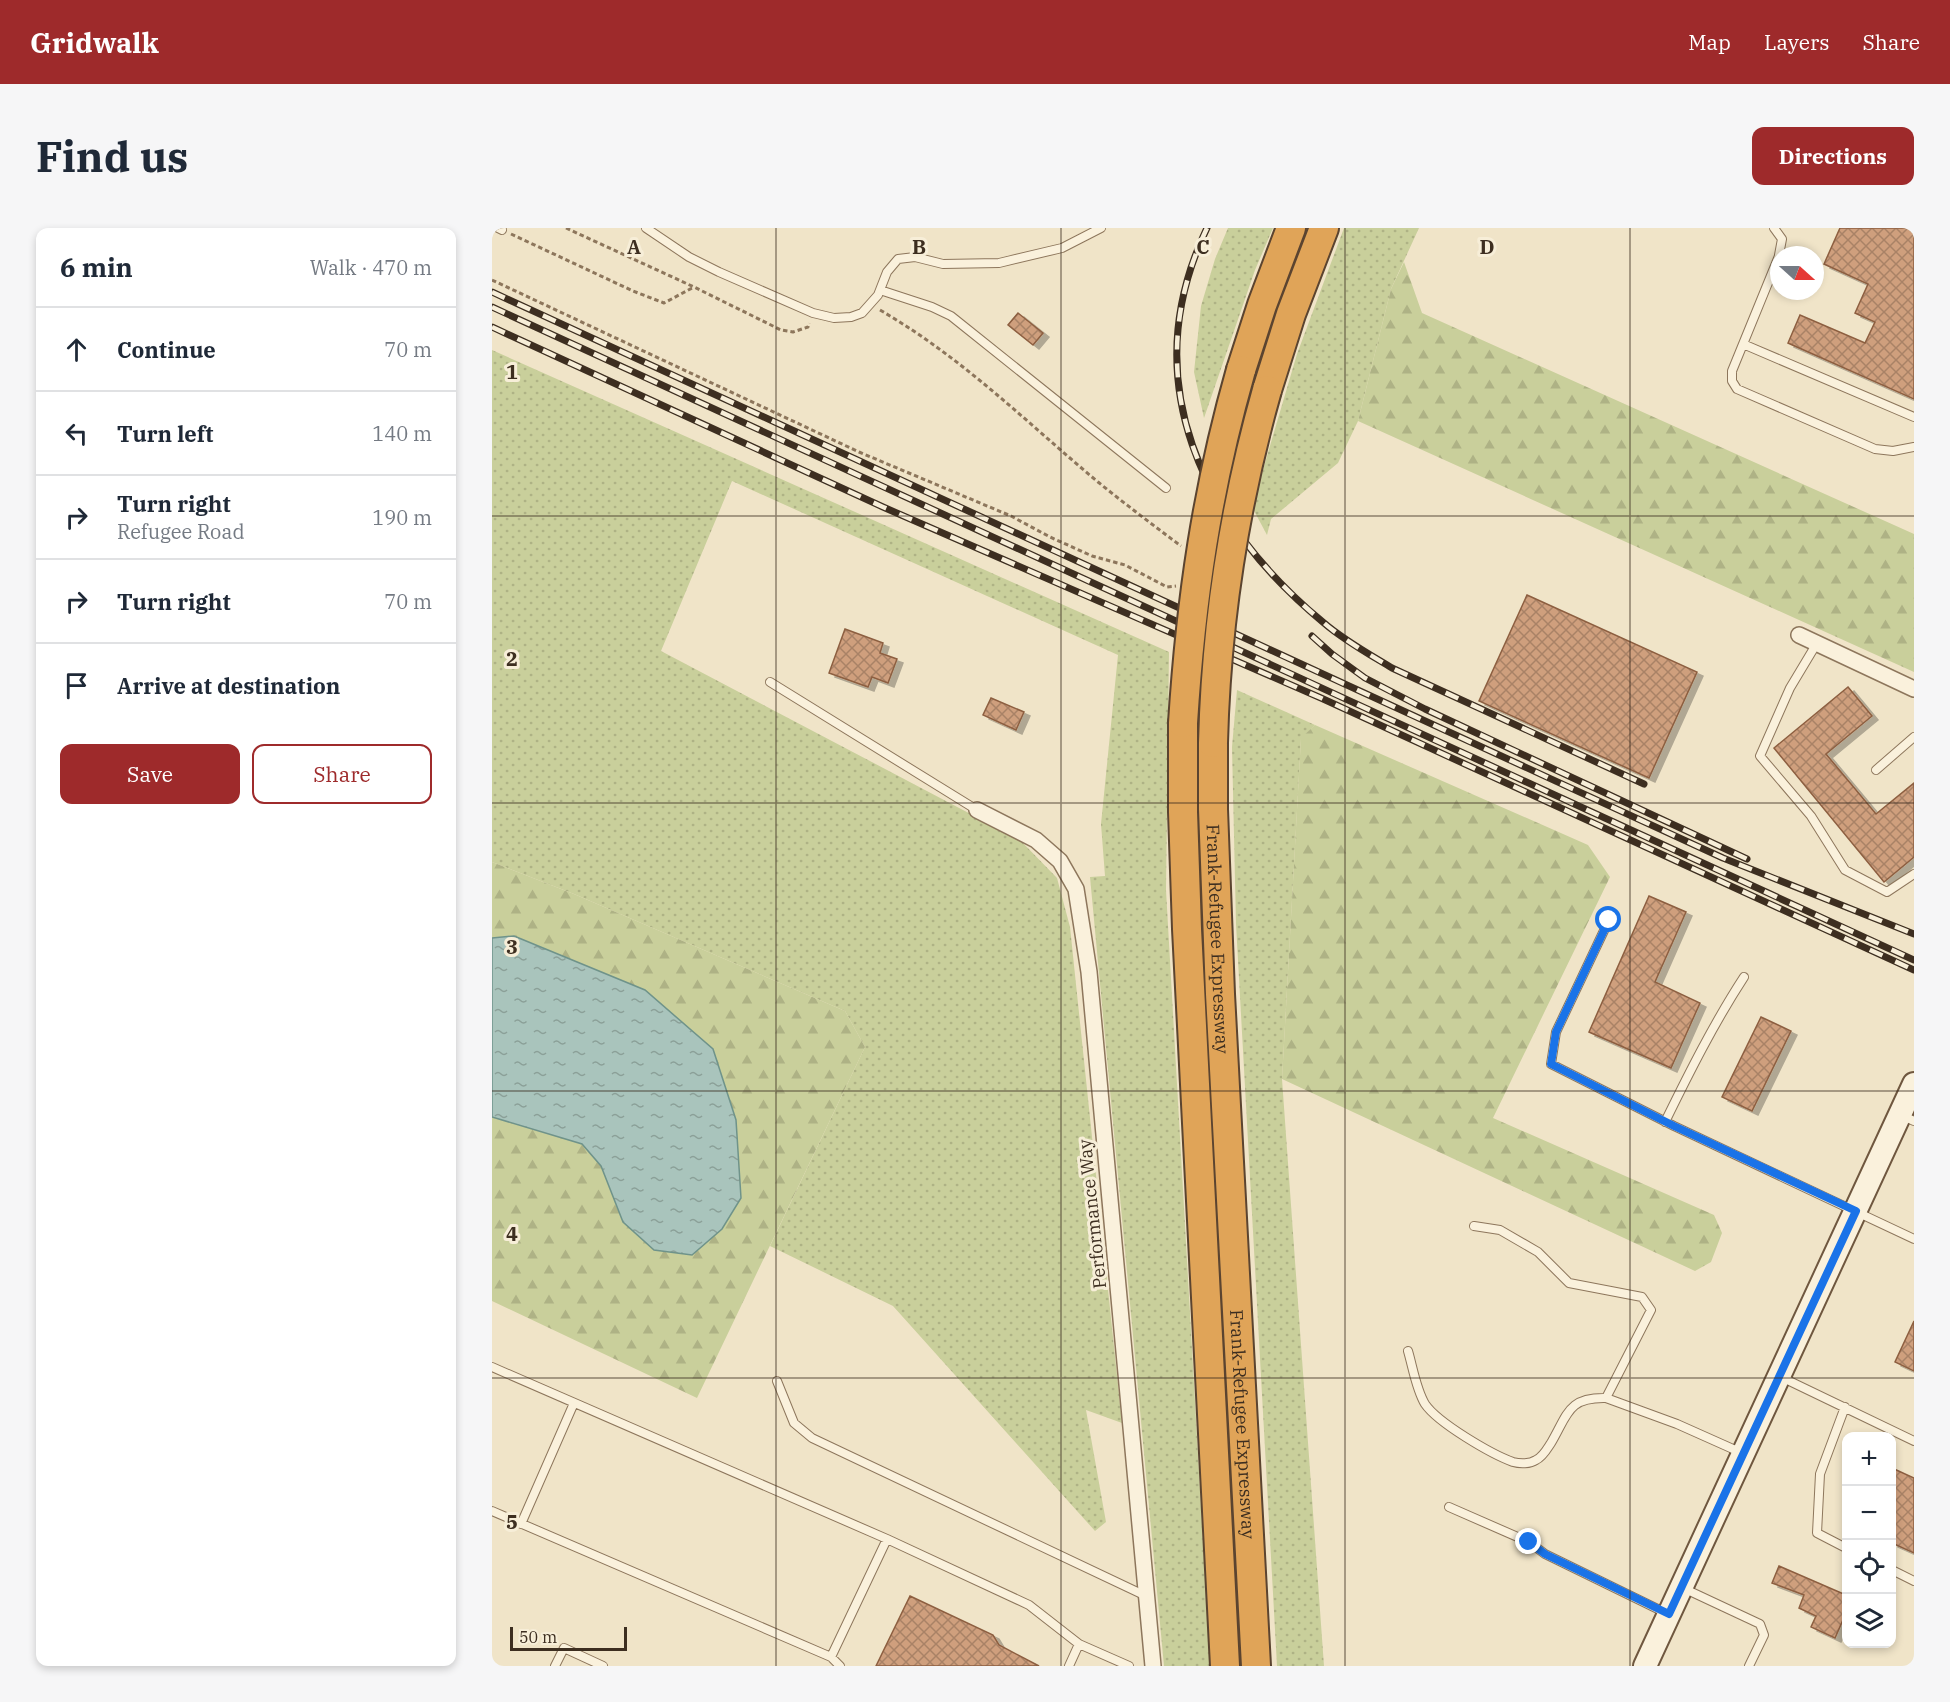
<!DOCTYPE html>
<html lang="en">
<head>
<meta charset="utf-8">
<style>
	:root { --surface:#fff; --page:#f6f6f7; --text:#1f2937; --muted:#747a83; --line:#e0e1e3; --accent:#9e2a2b }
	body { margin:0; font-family:"IBM Plex Serif",serif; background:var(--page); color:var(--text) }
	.controls { position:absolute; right:18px; bottom:18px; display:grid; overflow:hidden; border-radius:12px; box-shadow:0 3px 9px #0003 }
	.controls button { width:54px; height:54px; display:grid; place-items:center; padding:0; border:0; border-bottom:2px solid var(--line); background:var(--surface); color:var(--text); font:30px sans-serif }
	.compass { position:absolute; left:1278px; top:18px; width:54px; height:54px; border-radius:50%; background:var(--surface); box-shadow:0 3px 9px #0003; rotate:111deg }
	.scale { position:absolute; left:18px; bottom:15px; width:117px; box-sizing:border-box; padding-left:6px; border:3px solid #3d2e20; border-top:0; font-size:16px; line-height:21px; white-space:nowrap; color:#3d2e20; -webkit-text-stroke:4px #f7eed8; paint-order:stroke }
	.stop { position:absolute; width:18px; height:18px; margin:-14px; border:4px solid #1a73e8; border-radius:50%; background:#fff }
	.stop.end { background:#1a73e8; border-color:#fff; box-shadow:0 2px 6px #0008 }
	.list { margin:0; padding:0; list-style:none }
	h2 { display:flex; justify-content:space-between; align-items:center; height:78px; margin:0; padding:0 24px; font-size:26px }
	h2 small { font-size:20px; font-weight:400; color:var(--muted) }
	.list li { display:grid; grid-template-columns:39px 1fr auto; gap:18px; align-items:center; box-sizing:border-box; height:84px; padding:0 24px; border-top:2px solid var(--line) }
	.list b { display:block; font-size:22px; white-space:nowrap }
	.list p { margin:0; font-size:20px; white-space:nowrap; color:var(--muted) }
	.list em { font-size:20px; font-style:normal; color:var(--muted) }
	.actions { display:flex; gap:12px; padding:18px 24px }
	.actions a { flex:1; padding:14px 0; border:2px solid var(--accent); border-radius:12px; text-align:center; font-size:21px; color:var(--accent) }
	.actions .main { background:var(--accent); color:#fff }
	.icon { flex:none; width:33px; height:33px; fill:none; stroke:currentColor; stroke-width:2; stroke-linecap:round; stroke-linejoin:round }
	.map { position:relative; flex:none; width:1422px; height:1438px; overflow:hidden; border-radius:12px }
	header { display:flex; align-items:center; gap:36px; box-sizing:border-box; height:84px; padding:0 30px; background:var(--accent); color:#fff }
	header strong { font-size:28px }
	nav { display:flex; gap:33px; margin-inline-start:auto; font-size:21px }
	.intro { display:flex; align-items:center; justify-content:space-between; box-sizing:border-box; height:144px; padding:0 36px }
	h1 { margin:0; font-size:42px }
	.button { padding:15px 27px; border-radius:12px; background:var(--accent); color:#fff; font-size:21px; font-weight:700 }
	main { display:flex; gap:36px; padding:0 36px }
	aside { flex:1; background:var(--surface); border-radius:12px; box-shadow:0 3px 9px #0003 }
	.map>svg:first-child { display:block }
	.green { fill:url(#green-dots) }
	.forest { fill:url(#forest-firs) }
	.water { fill:url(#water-ripples); stroke:#6f938a; stroke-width:1.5 }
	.building { fill:url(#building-cross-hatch); stroke:#8d5f41; stroke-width:1.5; filter:url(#shadow) }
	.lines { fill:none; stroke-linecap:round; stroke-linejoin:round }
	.lane-casing { stroke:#8d765c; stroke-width:10 }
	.street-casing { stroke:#8d765c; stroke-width:18 }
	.secondary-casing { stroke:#6f573f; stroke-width:26 }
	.highway-casing { stroke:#5b4430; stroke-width:32 }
	.path { stroke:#8d765c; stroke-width:3; stroke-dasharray:4.5 3; stroke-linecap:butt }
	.lane { stroke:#faf1dc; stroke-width:8 }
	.street { stroke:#faf1dc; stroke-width:15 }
	.secondary { stroke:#faf1dc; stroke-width:22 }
	.highway { stroke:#e0a458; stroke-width:28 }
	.rail-casing { stroke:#3d2e20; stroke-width:7 }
	.rail { stroke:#f7eed8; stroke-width:4.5; stroke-dasharray:14; stroke-linecap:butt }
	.highway-bridge-casing { stroke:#5b4430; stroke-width:32; stroke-linecap:butt }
	.highway-bridge { stroke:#e0a458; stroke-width:28 }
	.route { stroke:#1a73e8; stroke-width:8 }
	.grid { fill:none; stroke:#3d2e20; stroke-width:1.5; stroke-opacity:0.55 }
	.labels { text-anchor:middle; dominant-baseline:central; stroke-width:6; stroke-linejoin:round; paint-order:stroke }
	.street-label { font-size:18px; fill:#3d2e20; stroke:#f7eed8 }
	.grid-label { font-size:20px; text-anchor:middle; font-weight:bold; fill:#3d2e20; stroke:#f7eed8; stroke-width:6; stroke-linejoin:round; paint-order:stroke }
</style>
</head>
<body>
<header>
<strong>Gridwalk</strong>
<nav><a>Map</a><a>Layers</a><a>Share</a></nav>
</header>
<div class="intro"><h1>Find us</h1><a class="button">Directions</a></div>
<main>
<aside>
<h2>6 min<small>Walk · 470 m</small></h2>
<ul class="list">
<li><svg class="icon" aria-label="ahead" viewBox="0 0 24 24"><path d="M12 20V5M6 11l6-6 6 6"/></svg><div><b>Continue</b></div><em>70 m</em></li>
<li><svg class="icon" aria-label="left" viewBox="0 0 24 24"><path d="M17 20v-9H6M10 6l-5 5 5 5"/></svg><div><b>Turn left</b></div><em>140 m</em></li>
<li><svg class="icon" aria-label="right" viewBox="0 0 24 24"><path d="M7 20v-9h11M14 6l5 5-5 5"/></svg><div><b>Turn right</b><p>Refugee Road</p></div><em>190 m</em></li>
<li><svg class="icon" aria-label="right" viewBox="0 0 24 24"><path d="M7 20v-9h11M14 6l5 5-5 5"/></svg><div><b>Turn right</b></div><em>70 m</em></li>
<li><svg class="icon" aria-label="arrive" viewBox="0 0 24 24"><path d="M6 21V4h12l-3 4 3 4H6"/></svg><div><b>Arrive at destination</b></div></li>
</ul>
<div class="actions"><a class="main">Save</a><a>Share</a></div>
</aside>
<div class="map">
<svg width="1422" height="1438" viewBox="0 0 1422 1438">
	<defs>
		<pattern id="green-dots" width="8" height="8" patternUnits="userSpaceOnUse" patternTransform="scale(1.5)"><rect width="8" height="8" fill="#c9cf9b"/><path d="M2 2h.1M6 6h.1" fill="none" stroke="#aeb285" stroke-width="1.8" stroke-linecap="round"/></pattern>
		<pattern id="forest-firs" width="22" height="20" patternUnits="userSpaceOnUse" patternTransform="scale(1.5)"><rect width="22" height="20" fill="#c9cf9b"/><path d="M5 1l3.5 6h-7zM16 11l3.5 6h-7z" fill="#aeb285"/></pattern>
		<pattern id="water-ripples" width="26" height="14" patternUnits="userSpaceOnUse" patternTransform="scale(1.5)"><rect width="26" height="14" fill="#a9c4bc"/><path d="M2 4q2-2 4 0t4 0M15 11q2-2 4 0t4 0" fill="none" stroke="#8ba098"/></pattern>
		<pattern id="building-cross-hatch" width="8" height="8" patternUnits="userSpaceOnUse" patternTransform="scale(1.5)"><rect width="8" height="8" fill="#cf9f7d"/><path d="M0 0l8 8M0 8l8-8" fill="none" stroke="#a98266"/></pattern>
		<filter id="shadow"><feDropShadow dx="6" dy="4" stdDeviation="0" flood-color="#0004"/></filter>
	</defs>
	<rect width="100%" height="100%" fill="#f0e4c8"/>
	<path class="green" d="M736,0H781L763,42L712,190L702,144L709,78L723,31Z
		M852,0H927L899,61L866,193L846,235L779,291L775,307L760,279L805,126Z
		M0,122L677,424L674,662L718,1438H672L598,649L613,648L609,596L626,427L240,253L169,423L528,612L565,650L578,699L630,1195L594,1182L614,1294L603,1303L401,1078L278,1018L373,819L353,783L82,666L0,634Z
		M745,462L823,497L809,511L790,851L832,1438H785L744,696L740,519Z"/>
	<path class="forest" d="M912,34L930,85L1422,306V444L866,193L899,61Z
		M823,497L1096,617L1118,649L1001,890L1222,987L1230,1005L1219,1034L1203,1043L790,851L809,510Z
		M0,634L82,666L353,783L373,819L205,1170L0,1073V889L90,916L109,937L131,994L22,708L0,710Z"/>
	<path class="water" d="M22,708L153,762L221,821L244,892L249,970L230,1001L200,1027L162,1022L131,994L109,938L90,916L0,889V710Z"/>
	<path class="building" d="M1348,0H1422V171L1296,115L1308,87L1373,115L1383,94L1363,85L1376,56L1332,36Z
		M526,85L551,105L541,117L516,97Z
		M1035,367L1205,444L1157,550L987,473Z
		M353,401L391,415L388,425L405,431L396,455L380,449L376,459L337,445Z
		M1356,459L1380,488L1334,526L1384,586L1422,555V629L1392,654L1282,520Z
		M499,470L532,484L524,502L491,487Z
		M1157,668L1194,684L1163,754L1208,775L1179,840L1097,804Z
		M1269,789L1299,803L1260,883L1230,869Z
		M1422,1093V1143L1403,1134Z
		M1400,1240L1422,1250V1325L1400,1315Z
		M1287,1338L1354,1367V1385L1343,1410L1319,1399L1324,1388L1307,1380L1312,1367L1280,1355Z
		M418,1368L501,1407L507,1417L547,1438H384Z"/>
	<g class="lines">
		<defs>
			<path id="lane" d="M6,0L10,2
				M154,0L197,29L227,44L321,85L342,90L359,89L370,85L386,67L395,44L406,31L423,29L451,36L507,35L570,20L609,0
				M1282,0L1290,11L1287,27
				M1287,28L1240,143V153L1245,161L1383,221L1401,223L1422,219
				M388,62L440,79L459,88L674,260
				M1251,116L1422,189
				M1325,415L1298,460L1268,528L1319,588L1353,642L1395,664L1422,646
				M278,454L485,582
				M1384,542L1422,509
				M1117,692L1064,804L1059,836L1182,898L1422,1011
				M1409,887L1422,893
				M1173,894C1197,845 1222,795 1252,749
				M982,998L1008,1002L1046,1024L1077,1055L1150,1069L1159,1082L1114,1170L1185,1196L1250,1225
				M916,1123C921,1140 924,1161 933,1176C946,1195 999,1226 1021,1234C1028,1236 1038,1236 1044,1232C1051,1229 1055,1221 1059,1215C1076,1186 1076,1169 1114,1170
				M0,1139L395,1311L537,1377L587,1416L637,1438
				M1289,1149L1422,1213
				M285,1153L302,1195L320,1210L654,1368
				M1353,1179L1328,1246L1325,1305L1354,1320
				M957,1279L1037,1314L1053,1326L1176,1386
				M0,1283L339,1429L395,1311
				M29,1296L82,1175
				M1400,1342L1422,1353
				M1191,1360L1268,1396L1272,1407L1257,1438
				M339,1429L348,1438
				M63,1438L72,1420L111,1438
				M577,1438L587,1416"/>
			<path id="street" d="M1307,407L1422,461
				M485,582L544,612L568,633L584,661L597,744L661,1438"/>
			<path id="secondary" d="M1153,1438L1422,856"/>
			<g id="highway">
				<path d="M749,142L770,77L799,0"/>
				<path d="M775,162L799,86L832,0"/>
				<path d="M691,495V584L695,701L733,1438"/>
				<path id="s1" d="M721,515V581L728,766L764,1438"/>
			</g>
		</defs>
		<use href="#lane" class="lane-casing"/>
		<use href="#street" class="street-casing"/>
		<use href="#secondary" class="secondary-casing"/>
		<use href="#highway" class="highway-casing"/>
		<path class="path" d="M74,0L202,59L289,102L301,104L316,99L317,95
			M19,6L141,63L172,75L202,59
			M0,52L367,224L519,288L558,309L600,328L633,337L675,359L684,358
			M388,82C472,131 533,193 606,254C633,276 661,297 689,318"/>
		<use href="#lane" class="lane"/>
		<use href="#street" class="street"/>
		<use href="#secondary" class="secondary"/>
		<use href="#highway" class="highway"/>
		<defs>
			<path id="rail" d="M715,0C642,153 710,294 832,395C853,413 877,426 900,440L1152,556
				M0,64L1231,630L1422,706
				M0,79L1422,732
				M0,99L391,279L829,470L1422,742
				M820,408L840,426L873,450L933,481L1255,631"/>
		</defs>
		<use href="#rail" class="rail-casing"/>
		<use href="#rail" class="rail"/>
		<defs>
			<path id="highway-bridge" d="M691,495C699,371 715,261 749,142
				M721,515C724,395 742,278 775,162"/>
		</defs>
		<use href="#highway-bridge" class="highway-bridge-casing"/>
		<use href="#highway-bridge" class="highway-bridge"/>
	</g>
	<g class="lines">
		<path class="route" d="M1037,1314L1053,1326L1177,1386L1364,983L1182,898L1059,836L1064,804L1117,692"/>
	</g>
	<path class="grid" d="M284,0V1438M569,0V1438M853,0V1438M1138,0V1438M0,288H1422M0,575H1422M0,863H1422M0,1150H1422"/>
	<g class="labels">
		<g class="street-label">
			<text stroke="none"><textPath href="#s1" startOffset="196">Frank-Refugee Expressway</textPath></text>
			<text transform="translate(600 986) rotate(-96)">Performance Way</text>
			<text stroke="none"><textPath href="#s1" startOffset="682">Frank-Refugee Expressway</textPath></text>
		</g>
	</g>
	<g class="grid-label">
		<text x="142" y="26">A</text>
		<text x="427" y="26">B</text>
		<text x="711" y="26">C</text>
		<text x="995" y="26">D</text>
		<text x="20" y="151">1</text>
		<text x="20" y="438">2</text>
		<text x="20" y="726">3</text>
		<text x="20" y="1013">4</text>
		<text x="20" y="1301">5</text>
	</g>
</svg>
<div class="controls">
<button>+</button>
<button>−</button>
<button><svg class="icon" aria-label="locate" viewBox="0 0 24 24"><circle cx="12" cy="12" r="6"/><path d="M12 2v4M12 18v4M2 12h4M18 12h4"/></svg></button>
<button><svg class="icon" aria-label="layers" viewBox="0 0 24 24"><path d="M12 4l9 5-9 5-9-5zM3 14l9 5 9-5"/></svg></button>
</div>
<svg class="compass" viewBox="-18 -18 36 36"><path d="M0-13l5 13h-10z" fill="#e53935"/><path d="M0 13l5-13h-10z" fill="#747a83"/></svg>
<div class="scale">50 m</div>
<div class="stop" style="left:1117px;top:692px"></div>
<div class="stop end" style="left:1037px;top:1314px"></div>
</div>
</main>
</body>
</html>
